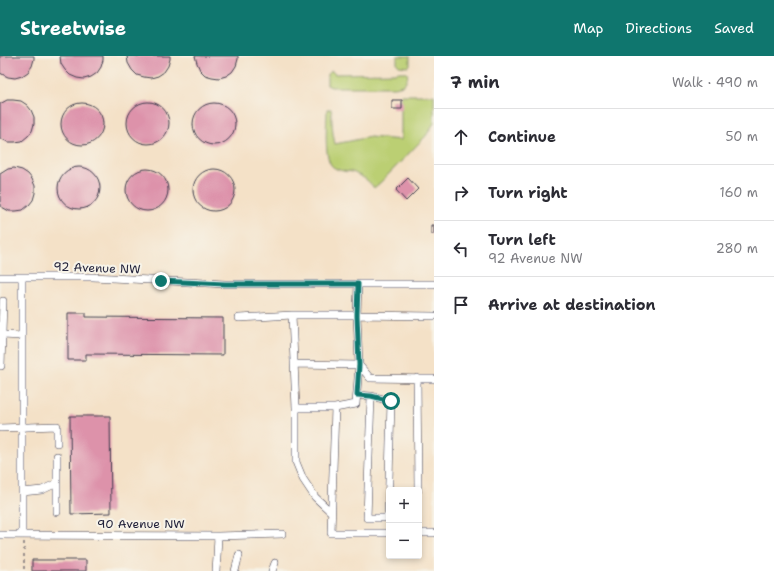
<!DOCTYPE html>
<html lang="en">
<head>
<meta charset="utf-8">
<style>
	:root { --surface:#fff; --page:#f7f7f7; --text:#2b2b33; --muted:#7c7c81; --line:#e1e1e2; --accent:#0f766e }
	body { margin:0; font-family:"Shantell Sans",sans-serif; background:var(--page); color:var(--text) }
	.controls { position:absolute; right:12px; bottom:12px; display:grid; overflow:hidden; border-radius:4px; box-shadow:0 2px 6px #0003 }
	.controls button { width:36px; height:36px; display:grid; place-items:center; padding:0; border:0; border-bottom:1px solid var(--line); background:var(--surface); color:var(--text); font:20px sans-serif }
	.stop { position:absolute; width:12px; height:12px; margin:-9px; border:3px solid #0f766e; border-radius:50%; background:#fff }
	.stop.end { background:#0f766e; border-color:#fff; box-shadow:0 1px 4px #0008 }
	.list { margin:0; padding:0; list-style:none }
	h2 { display:flex; justify-content:space-between; align-items:center; height:52px; margin:0; padding:0 16px; font-size:17px }
	h2 small { font-size:13px; font-weight:400; color:var(--muted) }
	.list li { display:grid; grid-template-columns:26px 1fr auto; gap:12px; align-items:center; box-sizing:border-box; height:56px; padding:0 16px; border-top:1px solid var(--line) }
	.list b { display:block; font-size:15px; white-space:nowrap }
	.list p { margin:0; font-size:13px; white-space:nowrap; color:var(--muted) }
	.list em { font-size:13px; font-style:normal; color:var(--muted) }
	.icon { flex:none; width:22px; height:22px; fill:none; stroke:currentColor; stroke-width:2; stroke-linecap:round; stroke-linejoin:round }
	.map { position:relative; flex:none; width:434px; height:515px; overflow:hidden }
	header { display:flex; align-items:center; gap:24px; box-sizing:border-box; height:56px; padding:0 20px; background:var(--accent); color:#fff }
	header strong { font-size:19px }
	nav { display:flex; gap:22px; margin-inline-start:auto; font-size:14px }
	main { display:flex }
	aside { flex:1; background:var(--surface) }
	.map>svg:first-child { display:block }
	.green { fill:#bbcf73; stroke:#6e7857 }
	.building { fill:#dd92aa }
	.lines { fill:none; stroke-linecap:round; stroke-linejoin:round }
	.minor-casing { stroke:#423f50; stroke-width:8 }
	.path { stroke:#423f50; stroke-width:1; stroke-dasharray:3 3; stroke-linecap:butt }
	.minor { stroke:#fff; stroke-width:7 }
	.route { stroke:#0f766e; stroke-width:5 }
	.labels { text-anchor:middle; dominant-baseline:central; stroke-width:4; stroke-linejoin:round; paint-order:stroke }
	.street-label { font-size:12px; fill:#22223b; stroke:#f7f3e8 }
</style>
</head>
<body>
<header>
<strong>Streetwise</strong>
<nav><a>Map</a><a>Directions</a><a>Saved</a></nav>
</header>
<main>
<div class="map">
<svg width="434" height="515" viewBox="0 0 434 515">
	<rect width="100%" height="100%" fill="#f7f3e8"/>
	<filter id="ink" filterUnits="userSpaceOnUse"><feTurbulence type="fractalNoise" baseFrequency=".025" numOctaves="2"/><feDisplacementMap in="SourceGraphic" scale="8" xChannelSelector="R" yChannelSelector="G"/><feConvolveMatrix kernelMatrix="1 2 1 2 8 2 1 2 1" color-interpolation-filters="sRGB"/></filter>
	<filter id="wash" filterUnits="userSpaceOnUse"><feTurbulence type="fractalNoise" baseFrequency=".012" numOctaves="4" result="noise"/><feDisplacementMap in="SourceGraphic" scale="16" xChannelSelector="R" yChannelSelector="G"/><feGaussianBlur stdDeviation="0.9" result="paint"/><feColorMatrix in="noise" values="0 0 0 0 0 0 0 0 0 0 0 0 0 0 0 0 0 1.4 0 .05"/><feComposite in="paint" operator="in"/></filter>
	<g filter="url(#wash)">
		<rect width="100%" height="100%" fill="#f4e1c7"/>
		<path class="green" d="M397,0H410V9L408,11L399,10L397,8Z
			M332,15L335,18L394,17C399,16 403,15 407,17C409,22 406,25 403,29L395,31H331L327,29V18Z
			M401,39H434V67L426,80L420,86L382,125L374,132C368,124 365,122 356,118L355,117L348,115V116C343,115 337,114 333,111C323,103 327,67 327,53H331L333,78L335,88L370,81L401,84Z"/>
		<g id="blocks">
			<path class="building" d="M0,0H34V3L32,10L28,16L22,20L15,22L8,21L0,17Z
				M60,0H103V4L101,11L97,17L91,21L84,23L77,22L70,19L65,14L61,8Z
				M127,0H170V3L168,10L164,16L158,20L151,22L144,21L137,19L132,14L128,7Z
				M195,0H238V3L236,10L232,16L226,20L219,22L212,21L205,19L200,14L197,7Z
				M7,44H13L21,45L27,49L31,54L34,61V68L32,75L28,80L22,85L15,86H8L0,82V48Z
				M392,44H402V53H392Z
				M127 67a21 21 0 1 1 42 0a21 21 0 1 1-42 0Z
				M61 68a21 21 0 1 1 42 0a21 21 0 1 1-42 0Z
				M193 68a21 21 0 1 1 42 0a21 21 0 1 1-42 0Z
				M58 132a21 21 0 1 1 42 0a21 21 0 1 1-42 0Z
				M14,112L22,114L28,118L32,123L35,130V137L33,144L29,149L23,154L16,155H9L0,150V118L8,113Z
				M193 134a21 21 0 1 1 42 0a21 21 0 1 1-42 0Z
				M126 134a21 21 0 1 1 42 0a21 21 0 1 1-42 0Z
				M408,122L418,133L406,145L396,134Z
				M431,169H434V178H431Z
				M68,257H86V261L223,262V299L86,298V304H68Z
				M70,360H110L111,457L71,458Z
				M32,504H86V515H32Z"/>
		</g>
	</g>
	<g filter="url(#ink)">
		<use href="#blocks" fill-opacity="0" stroke="#423f50" stroke-width="1"/>
		<g class="lines">
			<defs>
				<path id="minor" d="M0,221H93L225,228H434
					M22,221V479
					M358,228L357,259H292L296,352H335L356,348L359,309L357,259L434,260
					M239,262L292,259
					M0,281L2,279L22,280
					M294,308L359,309L370,322L434,323
					M1,310L3,245
					M417,322L418,434
					M357,339L371,340L367,462H388L391,345L371,340
					M296,352V406L303,423L315,441L331,456
					M335,352L331,477H389
					M0,372L57,370V387
					M57,400V427
					M22,436L42,434L57,427V456
					M419,477H434
					M0,479L218,480L282,478
					M216,515L217,501L218,480
					M235,515L239,499
					M272,515L275,507"/>
			</defs>
			<use href="#minor" class="minor-casing"/>
			<path class="path" d="M24,486V515"/>
			<use href="#minor" class="minor"/>
		</g>
	</g>
	<g class="lines" filter="url(#ink)">
		<path class="route" d="M161,225L225,228H358L357,259L359,309L357,339L371,340L391,345"/>
	</g>
	<g class="labels">
		<g class="street-label">
			<text transform="translate(97 212) rotate(2)">92 Avenue NW</text>
			<text x="141" y="468">90 Avenue NW</text>
		</g>
	</g>
</svg>
<div class="controls">
<button>+</button>
<button>−</button>
</div>
<div class="stop" style="left:391px;top:345px"></div>
<div class="stop end" style="left:161px;top:225px"></div>
</div>
<aside>
<h2>7 min<small>Walk · 490 m</small></h2>
<ul class="list">
<li><svg class="icon" aria-label="ahead" viewBox="0 0 24 24"><path d="M12 20V5M6 11l6-6 6 6"/></svg><div><b>Continue</b></div><em>50 m</em></li>
<li><svg class="icon" aria-label="right" viewBox="0 0 24 24"><path d="M7 20v-9h11M14 6l5 5-5 5"/></svg><div><b>Turn right</b></div><em>160 m</em></li>
<li><svg class="icon" aria-label="left" viewBox="0 0 24 24"><path d="M17 20v-9H6M10 6l-5 5 5 5"/></svg><div><b>Turn left</b><p>92 Avenue NW</p></div><em>280 m</em></li>
<li><svg class="icon" aria-label="arrive" viewBox="0 0 24 24"><path d="M6 21V4h12l-3 4 3 4H6"/></svg><div><b>Arrive at destination</b></div></li>
</ul>
</aside>
</main>
</body>
</html>
